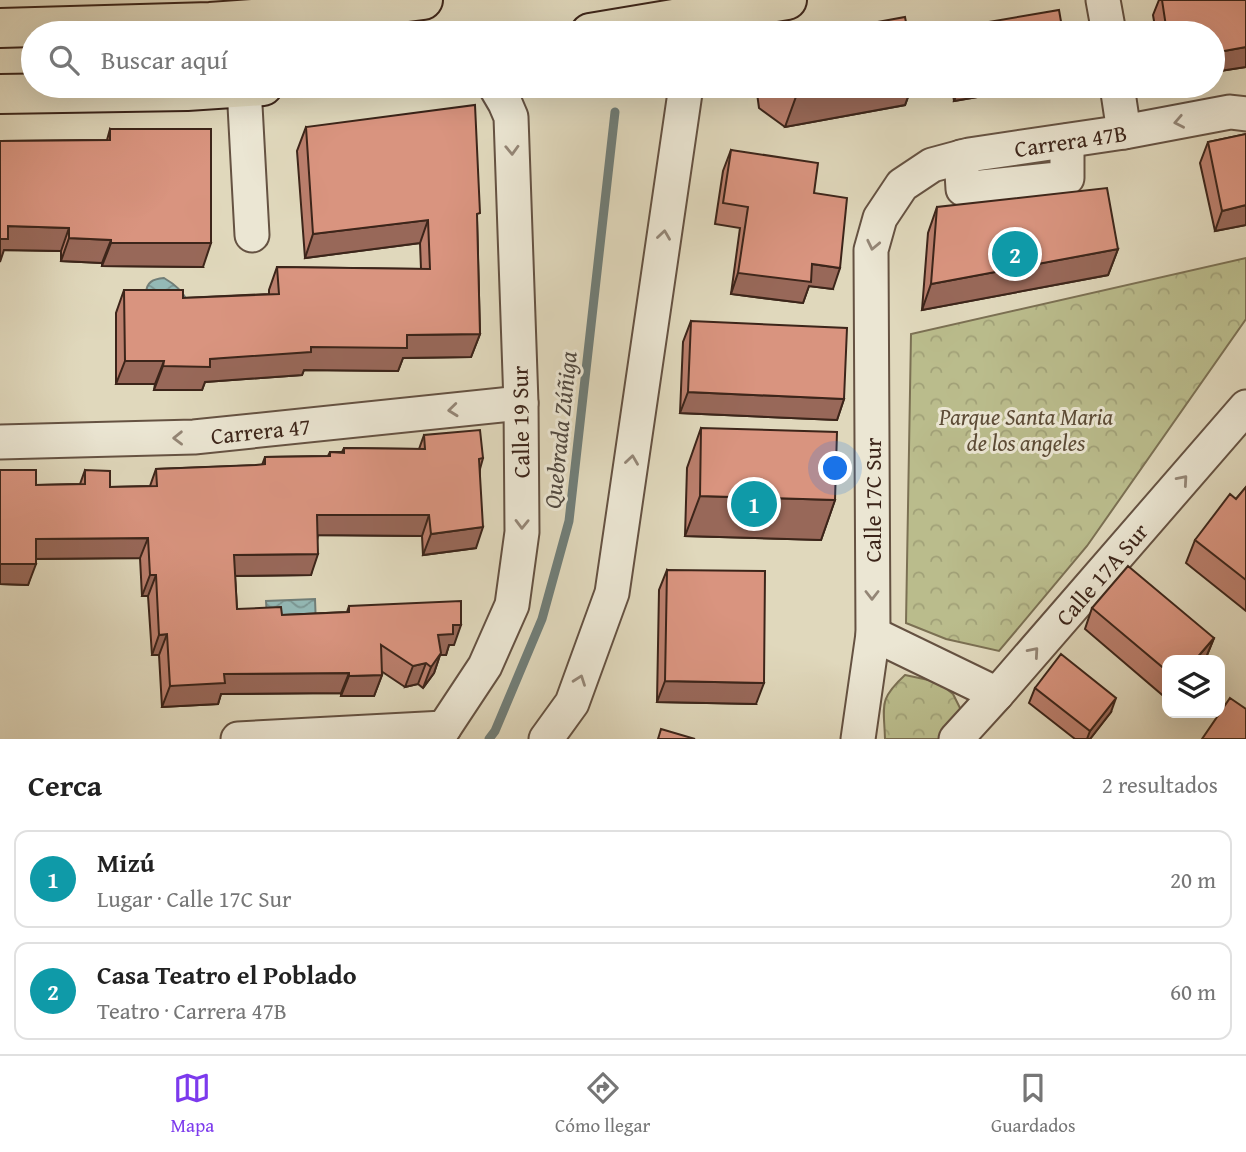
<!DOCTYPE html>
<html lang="es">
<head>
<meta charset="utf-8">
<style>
	:root { --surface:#fff; --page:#f6f6f6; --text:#222; --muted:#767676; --line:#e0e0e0; --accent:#7c3aed }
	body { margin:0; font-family:"Gentium Book Plus",serif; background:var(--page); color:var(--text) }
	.controls { position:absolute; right:21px; bottom:21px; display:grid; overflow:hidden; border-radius:14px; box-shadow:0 7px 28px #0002 }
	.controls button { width:63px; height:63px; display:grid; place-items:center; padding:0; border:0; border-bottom:2px solid var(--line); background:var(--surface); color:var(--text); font:35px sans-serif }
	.you { position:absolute; left:836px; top:469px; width:24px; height:24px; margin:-18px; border:5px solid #fff; border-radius:50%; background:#1a73e8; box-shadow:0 0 0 10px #1a73e833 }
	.badge { display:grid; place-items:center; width:46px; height:46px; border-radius:50%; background:var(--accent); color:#fff; font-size:23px; font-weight:700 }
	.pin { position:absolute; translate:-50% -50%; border:4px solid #fff; box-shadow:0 2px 7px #0006 }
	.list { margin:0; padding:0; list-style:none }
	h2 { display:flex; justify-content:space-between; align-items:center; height:91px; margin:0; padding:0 28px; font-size:30px }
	h2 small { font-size:23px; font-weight:400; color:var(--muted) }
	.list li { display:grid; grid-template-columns:46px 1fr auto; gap:21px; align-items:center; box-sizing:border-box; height:98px; margin:0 14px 14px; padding:0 14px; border:2px solid var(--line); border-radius:14px }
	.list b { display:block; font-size:26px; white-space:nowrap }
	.list p { margin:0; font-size:23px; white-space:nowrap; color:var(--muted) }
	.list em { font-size:23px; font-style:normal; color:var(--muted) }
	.icon { flex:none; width:38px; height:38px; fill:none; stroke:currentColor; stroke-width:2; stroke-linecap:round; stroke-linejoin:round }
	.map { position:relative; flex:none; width:1246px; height:739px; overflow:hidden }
	.search { position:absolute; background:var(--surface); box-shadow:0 7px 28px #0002; left:21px; right:21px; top:21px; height:77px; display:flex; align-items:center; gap:18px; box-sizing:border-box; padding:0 24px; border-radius:38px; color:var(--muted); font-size:26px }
	.sheet { height:315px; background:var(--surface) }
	nav { display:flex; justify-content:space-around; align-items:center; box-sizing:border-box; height:98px; border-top:2px solid var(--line); background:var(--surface); font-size:19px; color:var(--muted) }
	nav a { display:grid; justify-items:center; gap:4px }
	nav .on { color:var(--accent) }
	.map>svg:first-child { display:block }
	.forest { fill:url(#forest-crowns); stroke:#7b7053; stroke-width:2 }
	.water { fill:url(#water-waves); stroke:#717e78; stroke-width:2 }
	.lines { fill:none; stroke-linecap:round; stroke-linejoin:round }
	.stream { stroke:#717e78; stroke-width:9 }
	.minor-casing { stroke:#655242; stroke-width:37 }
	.major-casing { stroke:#3c251a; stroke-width:42 }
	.minor { stroke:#ebe6d3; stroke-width:33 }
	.major { stroke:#e0d8bc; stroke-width:38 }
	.wall { fill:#bb7f6d; stroke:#3c251a; stroke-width:2 }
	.shaded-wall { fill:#986859; stroke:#3c251a; stroke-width:2 }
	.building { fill:#d9947f; stroke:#3c251a; stroke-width:2 }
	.oneway { stroke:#948676 }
	.labels { text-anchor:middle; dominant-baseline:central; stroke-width:6; stroke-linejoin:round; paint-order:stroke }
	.street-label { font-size:23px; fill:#3c251a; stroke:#ebe6d3 }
	.park-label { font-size:23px; font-style:italic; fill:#5c4b36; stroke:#ebe6d3 }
	.water-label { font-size:24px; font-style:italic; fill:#524a41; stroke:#ebe6d3 }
</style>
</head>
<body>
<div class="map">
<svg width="1246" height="739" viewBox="0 0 1246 739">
	<defs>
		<pattern id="forest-crowns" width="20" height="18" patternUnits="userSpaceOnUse" patternTransform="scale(1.75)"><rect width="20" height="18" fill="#babc8c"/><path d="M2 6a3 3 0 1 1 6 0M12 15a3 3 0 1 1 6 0" fill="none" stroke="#a1a178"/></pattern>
		<pattern id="water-waves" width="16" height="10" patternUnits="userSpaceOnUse" patternTransform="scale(1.75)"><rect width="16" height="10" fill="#94b9b6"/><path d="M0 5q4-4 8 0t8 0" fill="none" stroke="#7a9693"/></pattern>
	</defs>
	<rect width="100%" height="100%" fill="#e0d8bc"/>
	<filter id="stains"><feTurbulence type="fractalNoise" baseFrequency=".00286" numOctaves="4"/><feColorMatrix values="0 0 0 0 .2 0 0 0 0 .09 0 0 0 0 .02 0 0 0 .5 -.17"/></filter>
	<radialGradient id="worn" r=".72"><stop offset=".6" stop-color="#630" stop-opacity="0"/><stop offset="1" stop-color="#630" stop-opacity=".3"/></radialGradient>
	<path class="forest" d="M1246,258V319L1087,546L999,651L946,639L906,623L911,334Z
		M905,675L938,682L953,694L962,712L944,739H885C884,705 878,700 905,675Z"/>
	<path class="water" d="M164,278C176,285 182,291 189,303L146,294C146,282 153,279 164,278Z
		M315,599L316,626L267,618L266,601Z"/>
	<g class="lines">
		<path class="stream" d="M489,739L495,731L542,619L569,521L615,112"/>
		<defs>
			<g id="minor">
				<path d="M1103,0L1109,33"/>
				<path d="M1117,86L1124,132"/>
				<path d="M244,87L252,235"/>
				<path d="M961,157L963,189L1067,178V141"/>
				<path id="s1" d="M0,442L194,437L521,403"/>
				<path d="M873,634L997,694"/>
				<path d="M238,739L444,728"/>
				<path d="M434,739L444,728L485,666L512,605L522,532L521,403L511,117L505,103L495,86"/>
				<path d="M546,739L572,703L612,593L686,86"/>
				<path id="s2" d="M858,739L873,634L871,250L880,218L902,185L932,165L969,155L1124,132L1230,112L1246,114"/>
				<path id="s3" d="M956,739L997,694L1246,407"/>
			</g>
			<path id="major" d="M0,28L210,22L308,15L423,0
				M590,33L787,0
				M0,94L187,91L263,86"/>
		</defs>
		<use href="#minor" class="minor-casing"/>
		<use href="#major" class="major-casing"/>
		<use href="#minor" class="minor"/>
		<use href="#major" class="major"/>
	</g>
	<path class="wall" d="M1159,0H1246V67L1213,72V33H1156L1153,15Z
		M756,86H912L905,105L785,127L759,108Z
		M952,86H1042L954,101Z
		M306,127L477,220L480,334L471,357L403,358L398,371L304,370L302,375L205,382L202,390H154L155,384H116V313L124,290L183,298L269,294V290L277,267L421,269L420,243L305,258L297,151Z
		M110,129L203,267L102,266V263L61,261V251L4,250L0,141L107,140Z
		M1246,134V225L1215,231L1200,163L1208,142Z
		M731,150L814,193L833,289L809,286L803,303L731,294L740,228L715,224L723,171Z
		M937,207L1118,249L1108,275L922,310L928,233Z
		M691,321L844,399L837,420L680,413L683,342Z
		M701,428L835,500L821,540L685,536L687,468Z
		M424,435L483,458L480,469L476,548L423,555L422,536L318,535L311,575L235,576L237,609L282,615L347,612L349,606L454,645H449L446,655H440L434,673L423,688L418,684L405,687L381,671L382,675L374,696H341V693L221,694L218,704L162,707L159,655H152L148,596H142L140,558L36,559L28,585L0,584V470L36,485L80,484L85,470L110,487L150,486L156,469L262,465L265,457L328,456L330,452H342L344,448L419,449Z
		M1246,487V611L1186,563L1195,540L1236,499Z
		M667,570L756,704L657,702L659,590Z
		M1092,608L1214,638L1205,660H1167V699L1085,629Z
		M1035,688L1111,712L1090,739H1075L1029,703Z"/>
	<path class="shaded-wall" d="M1246,47V67L1213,72V53Z
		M843,86H912L905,105L785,127L797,94Z
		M960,86H1042L954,101Z
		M1246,205V225L1215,231L1222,211Z
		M428,220L420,243L305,258L313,234Z
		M8,226L69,228L61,251L4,250L0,262V239Z
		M69,238L111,240L102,263L61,261Z
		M111,243H211L203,267L102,266Z
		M1118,249L1108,275L922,310L931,284Z
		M812,264L840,268L833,289L809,286L803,303L731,294L738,273Z
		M480,334L471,357L403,358L398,371L304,370L302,375L205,382L202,390H154L163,366L210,359L407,335Z
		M125,361H164L155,384H116Z
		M688,392L844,399L837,420L680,413Z
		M700,496L835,500L821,540L685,536Z
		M317,515H429L422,536L310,535Z
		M483,527L476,548L423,555L431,534Z
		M148,538L140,558L28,559L36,539Z
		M318,554L311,575L227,576L234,555Z
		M0,564H36L28,585L0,584Z
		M150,575H156L148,596H142Z
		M453,625H461L454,645H449L446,655H440L434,673L423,688L431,667L438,635Z
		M167,634L159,655H152L159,635Z
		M1214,638L1205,660H1195Z
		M426,663L418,684L405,687L413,666Z
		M349,673L341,693L221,694L218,704L162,707L170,686L224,674Z
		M382,675L374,696H341L349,676Z
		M665,681L764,683L756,704L657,702Z
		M1116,698L1111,712L1090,739H1087L1090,731Z"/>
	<path class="building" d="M1162,0H1246V47L1213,53V33H1167Z
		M1059,10L1063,33H954L953,28Z
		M905,17L908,33H818Z
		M786,86H843L797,94Z
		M475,105L480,213L477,214L480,334L407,335V348L311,347V352L210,359V367L163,366L164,361H125L124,290H183V298L279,294L277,267L430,269L428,220L313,234L306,127Z
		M110,129H211V243H111V240L69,238V228L8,226V239H0V141L110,140Z
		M1246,134V205L1222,211L1208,142Z
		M731,150L818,163L814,193L847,198L840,268L812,264L811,282L738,273L748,207L723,203Z
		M1107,188L1118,249L931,284L937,207Z
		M691,321L847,328L844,399L688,392Z
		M701,428L837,432L835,500L700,496Z
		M480,430L483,458L479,459L483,527L431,534L429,515H317L318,554L234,555L237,609L281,607L282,615L349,612V606L461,601V625H453V634L438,635L441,653L431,667L426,663L413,666L381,645L382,675L349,676V673L224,674L225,683L170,686L167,634L159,635L156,575H150L148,538L36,539V564H0V470H36V485L85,484V470L110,471V487L157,486L156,469L256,465L265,464V457L330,456V452L344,453V448L425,449L424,435Z
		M1246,487V580L1195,540L1230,494L1236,499Z
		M1128,566L1214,638L1195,660H1167V671L1092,608Z
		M667,570L765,571L764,683L665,681Z
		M1061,654L1116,698L1090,731L1035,688Z
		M1230,698L1246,709V739H1202Z
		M661,729L695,739H658Z"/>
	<defs><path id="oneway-chevron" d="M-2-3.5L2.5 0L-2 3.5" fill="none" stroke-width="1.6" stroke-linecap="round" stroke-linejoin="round" transform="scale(1.75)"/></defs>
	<g class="oneway">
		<use href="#oneway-chevron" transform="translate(1179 122) rotate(169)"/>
		<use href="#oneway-chevron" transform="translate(512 150) rotate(88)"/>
		<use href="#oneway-chevron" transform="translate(664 235) rotate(-82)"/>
		<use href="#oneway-chevron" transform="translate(873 245) rotate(102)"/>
		<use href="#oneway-chevron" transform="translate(453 410) rotate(174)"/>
		<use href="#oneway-chevron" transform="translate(178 438) rotate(179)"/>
		<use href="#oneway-chevron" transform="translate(632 460) rotate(-82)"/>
		<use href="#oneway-chevron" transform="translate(1183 480) rotate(-49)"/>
		<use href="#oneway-chevron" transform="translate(522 524) rotate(91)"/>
		<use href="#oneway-chevron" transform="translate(872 595) rotate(90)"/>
		<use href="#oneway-chevron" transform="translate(1034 652) rotate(-49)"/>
		<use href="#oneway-chevron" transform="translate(580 680) rotate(-70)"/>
	</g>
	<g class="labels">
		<g class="street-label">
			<text stroke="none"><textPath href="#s2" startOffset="740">Carrera 47B</textPath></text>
			<text transform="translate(520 422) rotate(-91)">Calle 19 Sur</text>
			<text stroke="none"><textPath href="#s1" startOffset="261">Carrera 47</textPath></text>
			<text transform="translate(872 500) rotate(-90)">Calle 17C Sur</text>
			<text stroke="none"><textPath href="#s3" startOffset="220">Calle 17A Sur</textPath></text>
		</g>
		<g class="park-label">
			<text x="1026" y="416">Parque Santa Maria<tspan x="1026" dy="26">de los angeles</tspan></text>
		</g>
		<g class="water-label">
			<text transform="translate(560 430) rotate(-84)">Quebrada Zúñiga</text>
		</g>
	</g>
	<rect width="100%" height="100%" filter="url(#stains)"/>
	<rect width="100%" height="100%" fill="url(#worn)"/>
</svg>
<div class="controls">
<button><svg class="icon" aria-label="layers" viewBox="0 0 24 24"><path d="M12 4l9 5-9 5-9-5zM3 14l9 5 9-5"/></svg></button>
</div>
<div class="you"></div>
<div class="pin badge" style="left:754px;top:504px;background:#0f9aa8">1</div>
<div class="pin badge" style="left:1015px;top:254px;background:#0f9aa8">2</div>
<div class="search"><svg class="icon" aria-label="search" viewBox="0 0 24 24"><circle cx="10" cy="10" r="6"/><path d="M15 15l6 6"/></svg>Buscar aquí</div>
</div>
<section class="sheet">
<h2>Cerca<small>2 resultados</small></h2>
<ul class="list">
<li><span class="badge" style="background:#0f9aa8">1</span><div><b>Mizú</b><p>Lugar · Calle 17C Sur</p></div><em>20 m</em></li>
<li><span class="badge" style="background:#0f9aa8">2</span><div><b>Casa Teatro el Poblado</b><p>Teatro · Carrera 47B</p></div><em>60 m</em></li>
</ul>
</section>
<nav>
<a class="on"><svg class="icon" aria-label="map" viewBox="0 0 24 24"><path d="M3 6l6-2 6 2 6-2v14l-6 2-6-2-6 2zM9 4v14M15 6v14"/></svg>Mapa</a>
<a><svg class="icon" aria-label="directions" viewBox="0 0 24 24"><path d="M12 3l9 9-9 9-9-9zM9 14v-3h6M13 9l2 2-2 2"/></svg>Cómo llegar</a>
<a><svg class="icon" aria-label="saved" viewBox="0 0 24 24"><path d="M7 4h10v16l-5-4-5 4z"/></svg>Guardados</a>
</nav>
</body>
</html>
